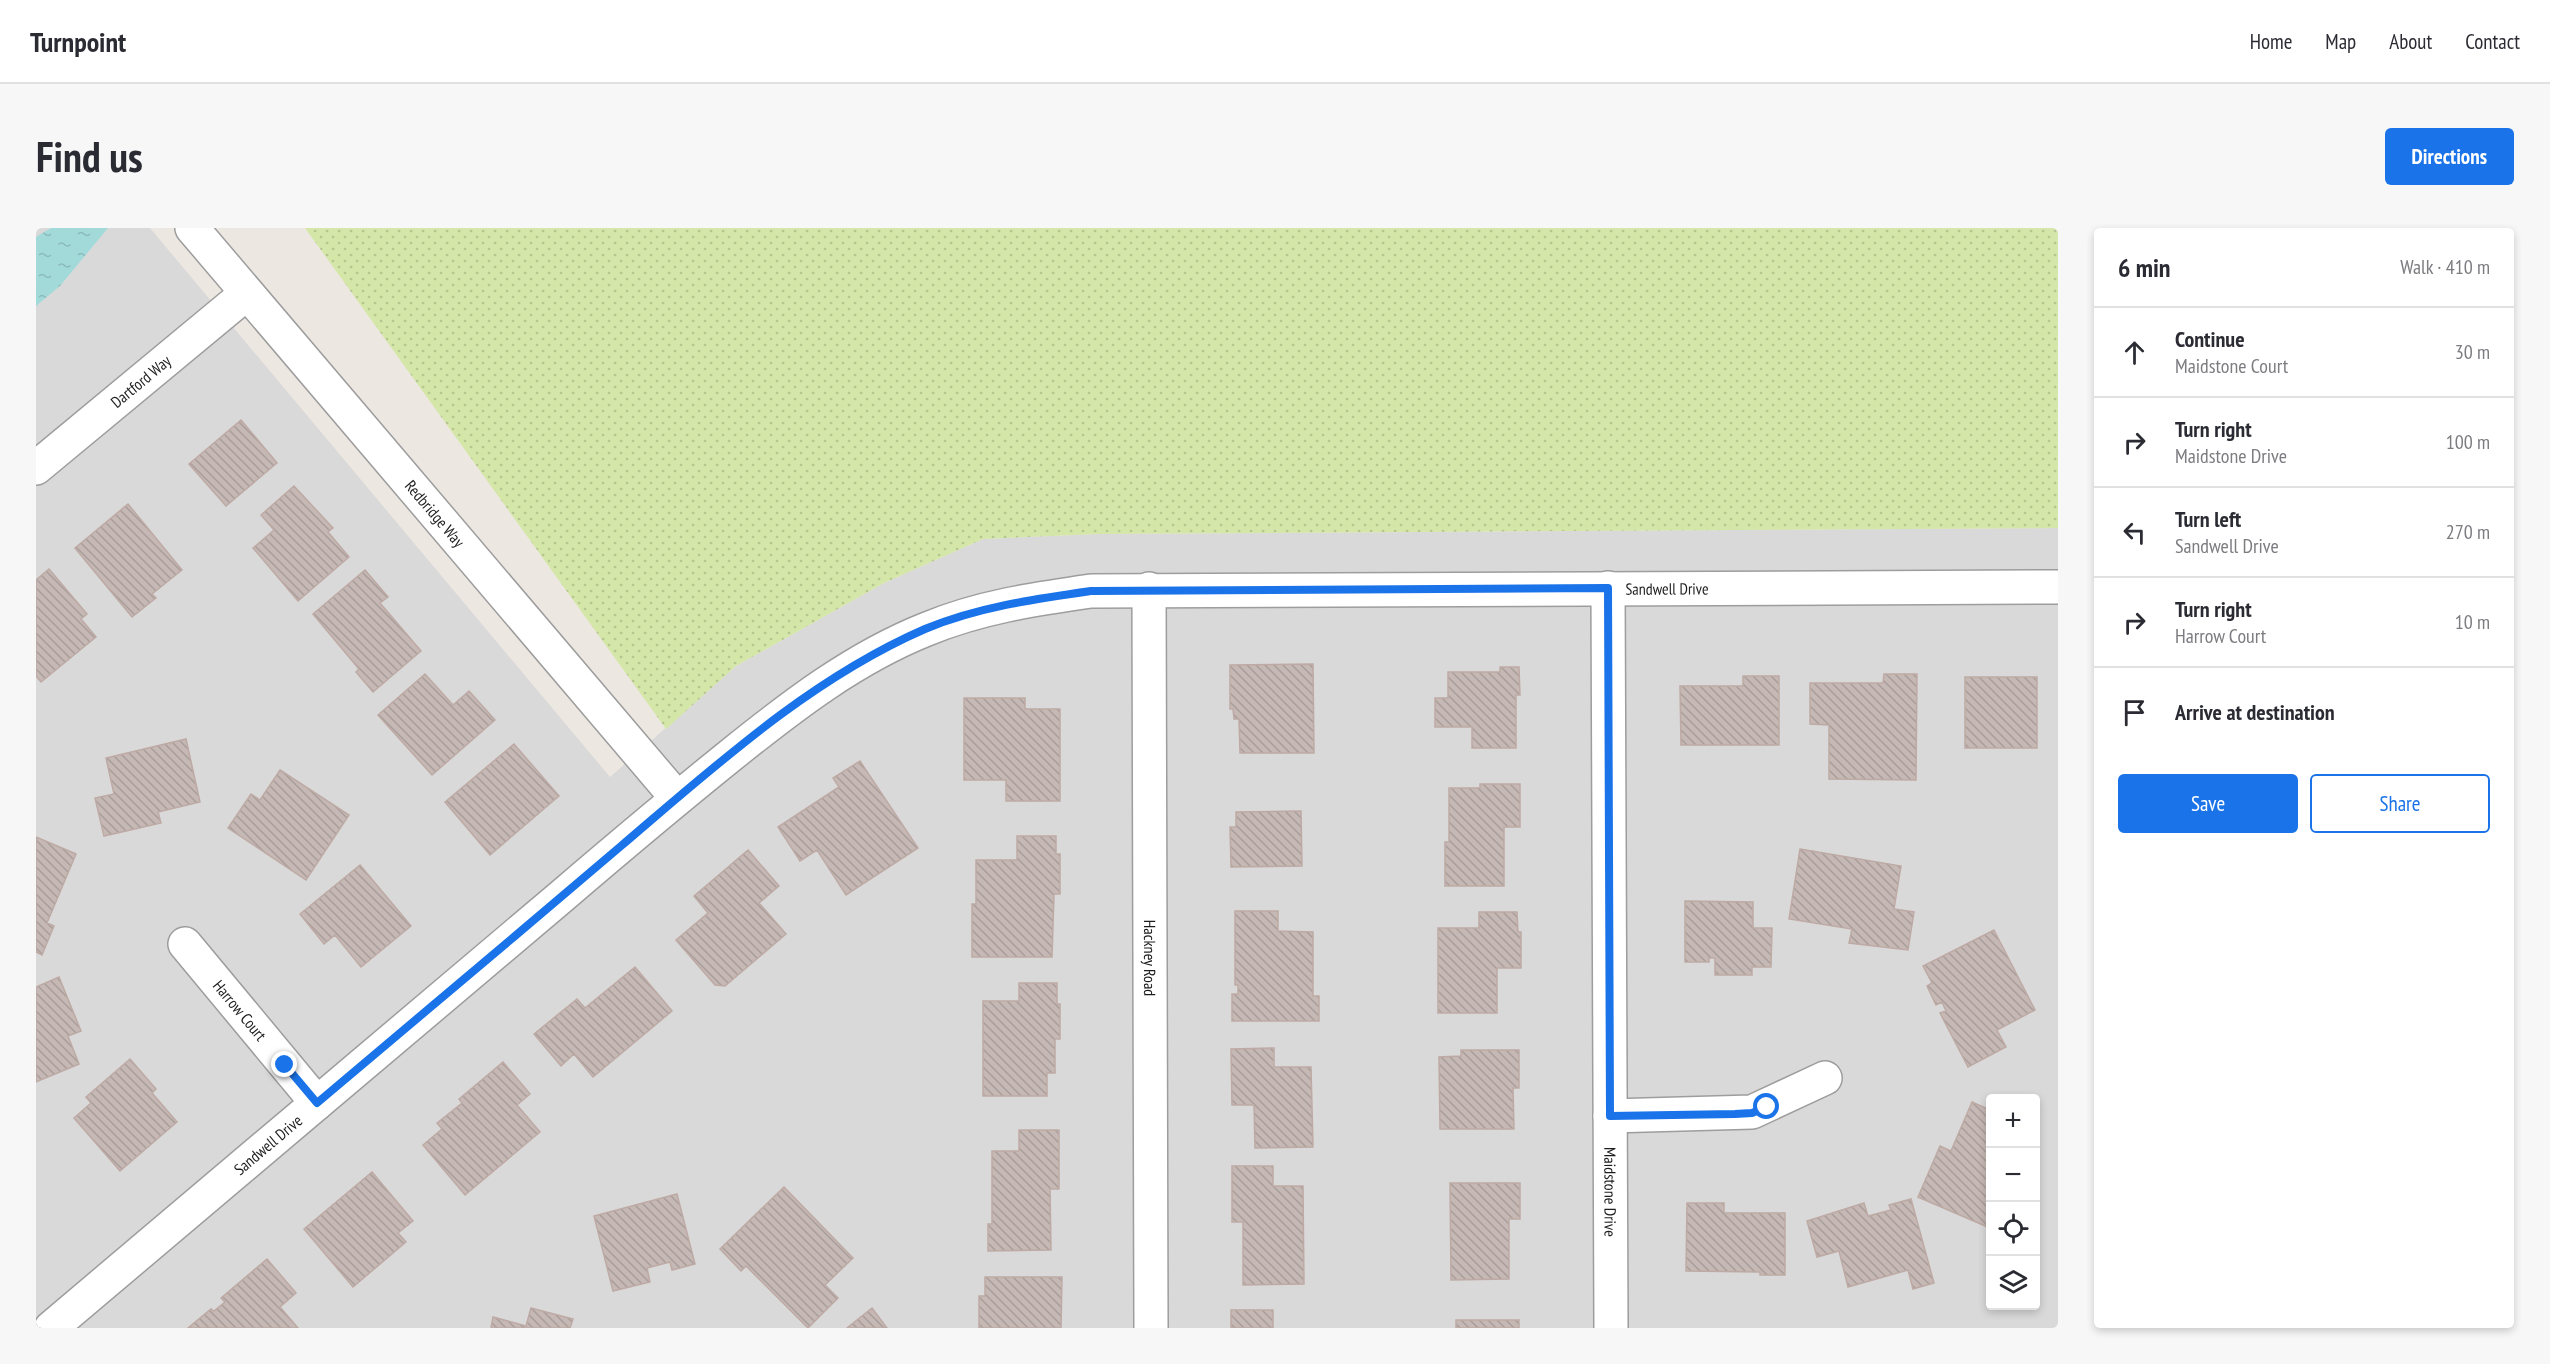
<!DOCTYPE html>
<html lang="en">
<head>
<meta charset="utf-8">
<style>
	:root { --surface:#fff; --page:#f7f7f7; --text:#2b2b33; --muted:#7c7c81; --line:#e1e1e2; --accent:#1a73e8 }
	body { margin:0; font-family:"PT Sans Narrow",sans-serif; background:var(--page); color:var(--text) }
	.controls { position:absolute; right:18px; bottom:18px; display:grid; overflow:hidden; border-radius:6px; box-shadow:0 3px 9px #0003 }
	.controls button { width:54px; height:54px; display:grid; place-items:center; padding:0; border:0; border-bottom:2px solid var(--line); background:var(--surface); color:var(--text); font:30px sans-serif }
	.stop { position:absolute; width:18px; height:18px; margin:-14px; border:4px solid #1a73e8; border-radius:50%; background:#fff }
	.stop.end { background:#1a73e8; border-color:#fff; box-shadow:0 2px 6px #0008 }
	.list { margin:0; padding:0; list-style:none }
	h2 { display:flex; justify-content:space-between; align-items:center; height:78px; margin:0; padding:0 24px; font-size:26px }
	h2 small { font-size:20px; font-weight:400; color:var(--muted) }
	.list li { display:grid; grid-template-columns:39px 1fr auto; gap:18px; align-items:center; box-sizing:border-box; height:90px; padding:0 24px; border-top:2px solid var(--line) }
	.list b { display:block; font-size:22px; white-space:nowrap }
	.list p { margin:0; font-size:20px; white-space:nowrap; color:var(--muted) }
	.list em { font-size:20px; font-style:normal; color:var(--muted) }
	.actions { display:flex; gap:12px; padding:18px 24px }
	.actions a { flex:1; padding:14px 0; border:2px solid var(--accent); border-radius:6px; text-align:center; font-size:21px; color:var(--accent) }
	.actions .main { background:var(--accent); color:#fff }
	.icon { flex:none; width:33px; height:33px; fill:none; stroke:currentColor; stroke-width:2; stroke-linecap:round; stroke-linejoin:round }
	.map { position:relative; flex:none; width:2022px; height:1100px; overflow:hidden; border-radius:6px }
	header { display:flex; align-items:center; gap:36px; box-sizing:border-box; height:84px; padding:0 30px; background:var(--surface); border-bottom:2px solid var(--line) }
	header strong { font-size:28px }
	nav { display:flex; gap:33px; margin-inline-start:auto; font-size:21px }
	.intro { display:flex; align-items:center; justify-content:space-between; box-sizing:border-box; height:144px; padding:0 36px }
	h1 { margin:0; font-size:42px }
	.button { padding:15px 27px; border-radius:6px; background:var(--accent); color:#fff; font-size:21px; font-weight:700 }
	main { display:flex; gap:36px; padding:0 36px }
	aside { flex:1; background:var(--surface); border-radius:6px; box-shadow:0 3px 9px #0003 }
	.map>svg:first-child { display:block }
	.residential { fill:#dad9d9; fill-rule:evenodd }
	.grass { fill:url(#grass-dots) }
	.water { fill:url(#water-ripples) }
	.building { fill:url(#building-back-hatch); stroke:#beaaa4; stroke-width:1.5 }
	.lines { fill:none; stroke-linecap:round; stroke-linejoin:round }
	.minor-casing { stroke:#9d9d9d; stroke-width:36 }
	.minor { stroke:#fff; stroke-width:33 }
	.route { stroke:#1a73e8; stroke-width:8 }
	.labels { text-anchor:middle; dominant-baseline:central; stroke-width:6; stroke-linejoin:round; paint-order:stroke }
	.street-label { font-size:16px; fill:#1c1c1c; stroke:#fff }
</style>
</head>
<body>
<header>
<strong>Turnpoint</strong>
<nav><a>Home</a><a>Map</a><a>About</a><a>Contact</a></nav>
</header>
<div class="intro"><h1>Find us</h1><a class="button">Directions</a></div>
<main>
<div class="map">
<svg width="2022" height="1100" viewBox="0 0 2022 1100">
	<defs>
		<pattern id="grass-dots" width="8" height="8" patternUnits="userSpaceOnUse" patternTransform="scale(1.5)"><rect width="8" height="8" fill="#d5e7a8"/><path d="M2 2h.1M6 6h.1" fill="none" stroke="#b6c690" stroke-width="1.8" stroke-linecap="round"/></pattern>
		<pattern id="water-ripples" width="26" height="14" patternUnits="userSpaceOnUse" patternTransform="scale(1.5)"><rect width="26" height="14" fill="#a2dada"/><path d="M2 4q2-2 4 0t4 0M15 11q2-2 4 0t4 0" fill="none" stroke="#8bbaba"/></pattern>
		<pattern id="building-back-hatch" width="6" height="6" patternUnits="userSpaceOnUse" patternTransform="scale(1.5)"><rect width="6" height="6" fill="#c5b8b5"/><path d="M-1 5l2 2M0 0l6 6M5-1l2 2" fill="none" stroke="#a99e9b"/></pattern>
	</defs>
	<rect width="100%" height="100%" fill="#ede7e2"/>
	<path class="residential" d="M0,0H114L574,549L700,438L848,355L947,311L1062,306L2022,300V1100H0ZM1954,870H2000V1078H1954Z"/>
	<path class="grass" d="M269,0H2022V300L1062,306L947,311L848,355L700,438L630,501Z"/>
	<path class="water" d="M15,0H72L24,58L0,78V9Z"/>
	<path class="building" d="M205,192L241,235L190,278L153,236Z
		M258,258L297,300L292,304L313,329L262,373L217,320L238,302L225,287Z
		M92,276L146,342L116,366L120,370L96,389L39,320Z
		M13,341L51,386L45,391L60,409L5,454L0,448V352Z
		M329,342L352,369L344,375L385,423L337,464L320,444L323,441L277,386Z
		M1277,436L1278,525H1204L1203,491H1198L1197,481H1194V437Z
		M1464,439H1483L1484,467H1480V520H1436V499H1399V470H1412V444H1464Z
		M389,446L417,477L433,463L459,492L396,547L342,487Z
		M1848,446H1881L1880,552L1793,551V497L1774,496V455H1847Z
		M1707,448H1743V517H1645L1644,458H1707Z
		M1929,449H2001V520H1929Z
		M928,470H989V481H1024V573H970V552H928Z
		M150,511L164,574L122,584L125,595L68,608L59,570L78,566L70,530Z
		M478,516L523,568L454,627L409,574Z
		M824,533L882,620L810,667L781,622L764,633L742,599L803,559L797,550Z
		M244,542L313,587L270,652L192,600L215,566L224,572Z
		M1444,556H1484V599H1468V658H1409V614H1413V560H1444Z
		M1265,583L1266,638L1195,639L1194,599H1200V584Z
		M981,608H1020V626H1024V666H1018L1016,729H936V676H940V632H981Z
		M0,609L40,626L11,695L18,698L6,727L0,724Z
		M1764,621L1865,638L1858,681L1878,684L1872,722L1813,715L1816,701L1753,691Z
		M712,622L743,658L723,675L750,706L689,758L679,757L640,712L672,685L658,668Z
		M324,637L375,698L325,739L299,707L288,716L264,686Z
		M1649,673L1717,674V700H1736L1735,739H1716V747H1679V730H1673V734H1649Z
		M1199,683H1242V703L1277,704V768H1283V793H1196V766H1202V757H1199Z
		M1443,684H1481L1482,704H1485V740H1461V785H1402V700H1443Z
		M1958,702L1999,782L1961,802L1970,819L1932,839L1904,785L1910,783L1906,774L1900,777L1891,758L1896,755L1887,738Z
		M599,739L636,783L557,849L538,826L525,838L498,806L541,771L549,780Z
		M23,749L45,803L32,808L43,836L0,854V759Z
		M983,755H1021V776H1024V811H1019V845H1011V868H947V773H983Z
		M1238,820V839H1275L1277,919L1219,920L1218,877H1196L1195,821Z
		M1425,822H1483V860H1477L1478,901H1404L1403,829L1425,828Z
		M94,831L120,861L116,865L141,894L84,943L38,890L55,875L50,869Z
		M467,834L494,866L481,877L504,904L429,967L387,917L406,901L401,895L426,875L423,871Z
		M1936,874L1954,882V1000L1882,969L1904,918L1915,923Z
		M983,902H1023V961H1014L1015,1022L952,1023V996H956V923H983Z
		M1196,938H1237V958H1267L1268,1056L1207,1057V994H1196Z
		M336,944L377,993L362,1005L370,1014L317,1059L268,1001Z
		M1414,955H1484V991H1473V1051L1415,1052Z
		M748,959L817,1030L789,1057L802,1070L772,1100L710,1038L705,1043L684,1021Z
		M641,966L659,1036L636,1042L634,1034L611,1040L614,1054L577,1063L558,988Z
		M1875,971L1898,1055L1877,1061L1872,1042L1812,1059L1803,1023L1781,1029L1771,993L1828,975L1832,988L1855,982L1853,977Z
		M1651,975H1688V985H1749V1047H1724V1044L1650,1043Z
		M231,1031L260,1065L244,1079L262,1100H152L175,1081L178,1083L189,1074L185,1070Z
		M949,1049H1026L1025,1100H943V1068H949Z
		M495,1080L537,1091L534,1100H455L457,1089L490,1098Z
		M836,1080L851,1100H811Z
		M1195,1082H1237V1100H1195Z
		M1420,1092H1483V1100H1420Z"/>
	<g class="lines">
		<defs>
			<g id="minor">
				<path id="s1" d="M156,0L641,570"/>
				<path id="s2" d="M0,240L211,65"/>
				<path id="s3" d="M1572,360L1575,1100"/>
				<path id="s4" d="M1113,361L1115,1100"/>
				<path id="s5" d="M149,716L281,875"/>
				<path d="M1574,888L1716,884L1789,850"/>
				<path id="s6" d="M15,1100C185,956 356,812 526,668C582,620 638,573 695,527C756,478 818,430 891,401C944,379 999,371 1055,363L2022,359"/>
			</g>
		</defs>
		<use href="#minor" class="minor-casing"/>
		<use href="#minor" class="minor"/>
	</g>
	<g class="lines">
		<path class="route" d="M249,837L281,875C382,790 484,704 585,618C679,538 774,451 889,401C942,379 999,371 1055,363L1572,360L1574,888L1699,886L1716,885L1731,879"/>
	</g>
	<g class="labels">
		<g class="street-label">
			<text stroke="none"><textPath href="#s2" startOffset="136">Dartford Way</textPath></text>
			<text stroke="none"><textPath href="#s1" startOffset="375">Redbridge Way</textPath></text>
			<text stroke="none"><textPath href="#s6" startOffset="1868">Sandwell Drive</textPath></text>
			<text stroke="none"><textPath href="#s4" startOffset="369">Hackney Road</textPath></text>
			<text stroke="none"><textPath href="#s5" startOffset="86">Harrow Court</textPath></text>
			<text stroke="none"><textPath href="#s6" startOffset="284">Sandwell Drive</textPath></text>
			<text stroke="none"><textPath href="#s3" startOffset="604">Maidstone Drive</textPath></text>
		</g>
	</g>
</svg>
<div class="controls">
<button>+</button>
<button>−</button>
<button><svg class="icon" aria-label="locate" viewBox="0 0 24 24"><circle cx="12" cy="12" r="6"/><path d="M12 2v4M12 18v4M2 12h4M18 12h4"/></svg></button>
<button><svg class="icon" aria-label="layers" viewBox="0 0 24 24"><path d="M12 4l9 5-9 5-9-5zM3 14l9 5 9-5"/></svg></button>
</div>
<div class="stop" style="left:1731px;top:879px"></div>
<div class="stop end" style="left:249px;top:837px"></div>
</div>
<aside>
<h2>6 min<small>Walk · 410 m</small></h2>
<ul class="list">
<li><svg class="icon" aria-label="ahead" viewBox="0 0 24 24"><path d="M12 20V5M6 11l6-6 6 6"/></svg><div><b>Continue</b><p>Maidstone Court</p></div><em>30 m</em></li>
<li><svg class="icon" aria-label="right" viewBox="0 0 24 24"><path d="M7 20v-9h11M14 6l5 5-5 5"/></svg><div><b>Turn right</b><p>Maidstone Drive</p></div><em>100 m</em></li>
<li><svg class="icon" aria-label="left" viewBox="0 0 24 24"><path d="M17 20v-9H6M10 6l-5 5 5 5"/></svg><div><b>Turn left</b><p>Sandwell Drive</p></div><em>270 m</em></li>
<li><svg class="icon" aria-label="right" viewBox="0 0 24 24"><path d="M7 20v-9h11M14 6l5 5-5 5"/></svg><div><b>Turn right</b><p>Harrow Court</p></div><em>10 m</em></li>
<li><svg class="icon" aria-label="arrive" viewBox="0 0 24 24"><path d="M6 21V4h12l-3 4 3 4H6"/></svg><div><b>Arrive at destination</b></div></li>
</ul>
<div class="actions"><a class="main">Save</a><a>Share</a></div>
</aside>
</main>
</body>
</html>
